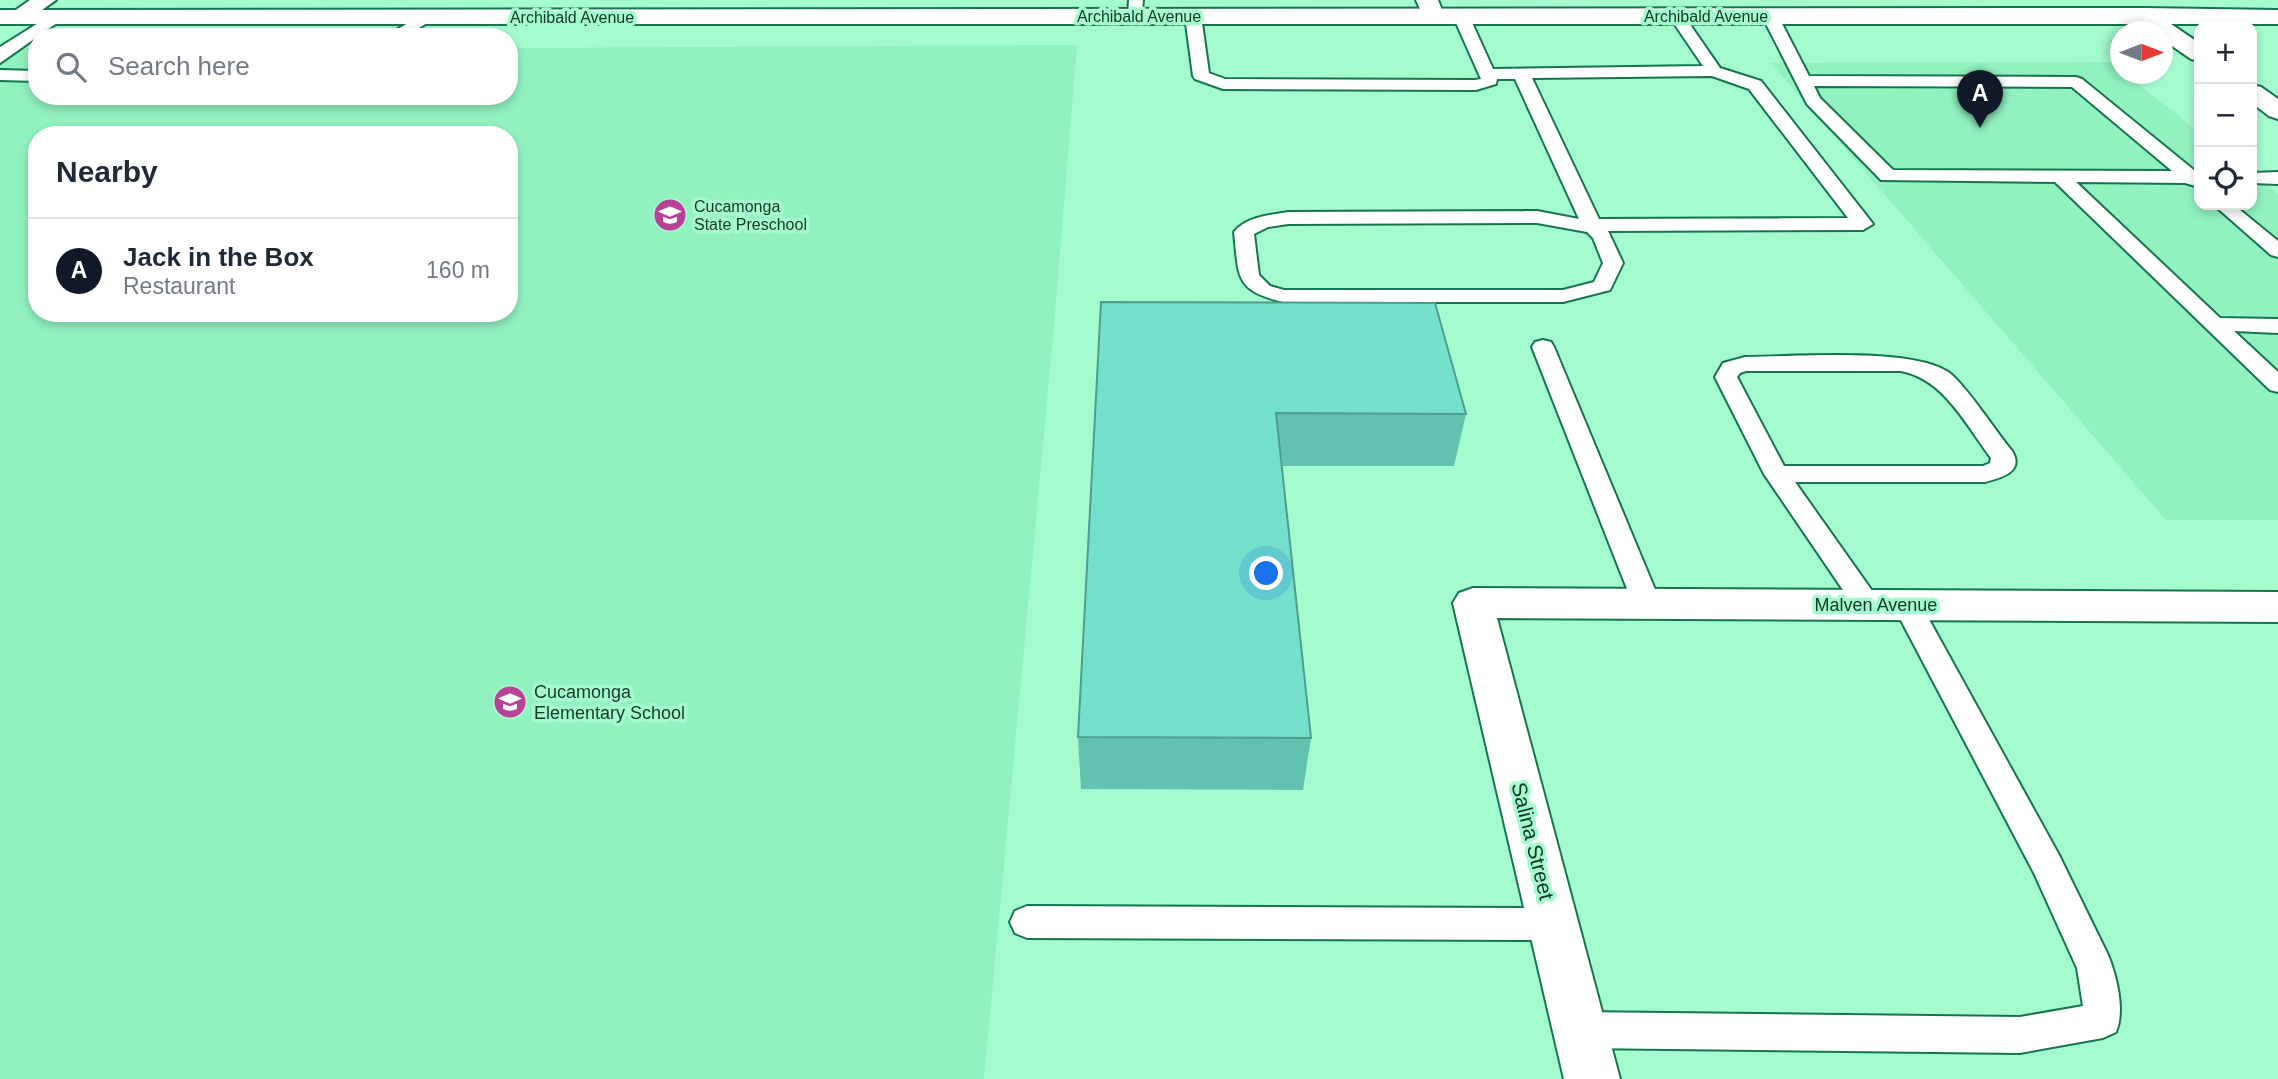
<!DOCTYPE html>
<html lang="en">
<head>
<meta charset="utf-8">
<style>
	:root { --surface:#fff; --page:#f6f6f7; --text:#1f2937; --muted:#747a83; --line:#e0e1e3; --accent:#111827 }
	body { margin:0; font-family:Arial,sans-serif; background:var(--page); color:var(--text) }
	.controls { position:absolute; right:21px; top:21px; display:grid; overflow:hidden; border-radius:14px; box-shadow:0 4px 10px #0003 }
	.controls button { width:63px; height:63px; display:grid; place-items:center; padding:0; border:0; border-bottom:2px solid var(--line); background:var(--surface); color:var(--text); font:35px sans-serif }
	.compass { position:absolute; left:2110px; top:21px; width:63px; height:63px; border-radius:50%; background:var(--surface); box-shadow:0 4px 10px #0003; rotate:90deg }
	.you { position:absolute; left:1267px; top:574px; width:24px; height:24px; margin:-18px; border:5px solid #fff; border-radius:50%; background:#1a73e8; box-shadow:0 0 0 10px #1a73e833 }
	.badge { display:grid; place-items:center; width:46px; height:46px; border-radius:50%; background:var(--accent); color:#fff; font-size:23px; font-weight:700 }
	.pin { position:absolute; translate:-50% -58px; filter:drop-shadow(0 2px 4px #0008) }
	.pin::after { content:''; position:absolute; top:37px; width:24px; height:21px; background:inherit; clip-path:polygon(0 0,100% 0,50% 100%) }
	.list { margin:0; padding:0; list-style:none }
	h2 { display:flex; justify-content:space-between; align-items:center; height:91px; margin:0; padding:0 28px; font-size:30px }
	h2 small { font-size:23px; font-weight:400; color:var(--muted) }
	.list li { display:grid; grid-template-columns:46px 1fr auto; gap:21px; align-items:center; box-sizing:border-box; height:105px; padding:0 28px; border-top:2px solid var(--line) }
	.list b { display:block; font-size:26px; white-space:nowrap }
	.list p { margin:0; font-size:23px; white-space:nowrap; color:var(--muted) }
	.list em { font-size:23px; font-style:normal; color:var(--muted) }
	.icon { flex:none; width:38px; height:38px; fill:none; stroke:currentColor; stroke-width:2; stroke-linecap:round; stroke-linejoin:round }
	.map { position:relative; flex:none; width:2278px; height:1079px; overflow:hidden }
	.search { position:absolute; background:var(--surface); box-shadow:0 4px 10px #0003; left:28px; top:28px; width:490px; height:77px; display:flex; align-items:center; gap:18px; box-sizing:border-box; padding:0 24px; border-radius:28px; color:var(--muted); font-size:26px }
	.panel { position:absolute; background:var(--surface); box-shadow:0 4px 10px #0003; left:28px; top:126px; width:490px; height:196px; border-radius:28px }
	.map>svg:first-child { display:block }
	.built { fill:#91f1bf; fill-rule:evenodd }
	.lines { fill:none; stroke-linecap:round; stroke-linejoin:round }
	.service-casing { stroke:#15754e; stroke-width:4 }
	.minor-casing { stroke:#15754e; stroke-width:4 }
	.tertiary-casing { stroke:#15754e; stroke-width:4 }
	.secondary-casing { stroke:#15754e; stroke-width:4 }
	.service { fill:#fff; fill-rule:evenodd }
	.minor { fill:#fff; fill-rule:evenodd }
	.tertiary { fill:#fff; fill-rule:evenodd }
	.secondary { fill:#fff; fill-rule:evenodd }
	.wall { fill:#63c1af }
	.building { fill:#73e0cc; stroke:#509d8f; stroke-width:2 }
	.labels { text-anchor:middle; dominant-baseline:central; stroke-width:7; stroke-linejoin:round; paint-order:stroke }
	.far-street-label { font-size:16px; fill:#143827; stroke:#a4fbcd }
	.far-poi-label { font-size:16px; fill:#143827; stroke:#a4fbcd; text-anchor:start }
	.street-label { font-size:18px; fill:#143827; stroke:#a4fbcd }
	.poi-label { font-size:18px; fill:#143827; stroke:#a4fbcd; text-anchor:start }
	.near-street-label { font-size:21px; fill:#143827; stroke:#a4fbcd }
</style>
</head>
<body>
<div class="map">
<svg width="2278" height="1079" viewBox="0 0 2278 1079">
	<rect width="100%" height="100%" fill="#a4fbcd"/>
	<path class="built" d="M1077,45L1054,326L984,1079H0V48H37V96H509V48ZM37,135H509V313H37Z
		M2111,62L2120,70V74H2125L2199,132V205H2252V173L2278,194V520H2166L1771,63Z"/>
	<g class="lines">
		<defs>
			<path id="service" d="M1129,0H1143L1141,19L1136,21L1128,16Z
				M1193,11L1201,16L1209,73L1225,79L1475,80L1481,79L1453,16L1456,13L1461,11L1469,16L1493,69L1703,66L1669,16L1677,11L1682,13L1720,68L1761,81L1873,224L1863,230L1608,231L1623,263L1610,290L1563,302H1283C1234,290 1239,277 1234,232C1246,217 1270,215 1288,212L1537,211L1579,219L1515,79H1497L1496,84L1476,90L1223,89L1195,79L1193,76L1185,16ZM1712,76L1749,89L1848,218L1599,219L1532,78ZM1537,223L1587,232L1593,238L1603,263L1594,282L1563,290H1284L1270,286L1259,275L1254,234L1268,227L1288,224Z
				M1770,11L1778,16L1809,76L2076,77L2082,79L2195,171L2199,172V187L2185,183L2076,182L2220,318L2278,319V333L2234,331L2278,372V392L2270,390L2055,182L1881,180L1807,104L1762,16ZM1814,86L2072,87L2172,171L1893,170L1820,98Z
				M56,12L64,17L61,20L0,63V47Z
				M427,12L435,17L432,20L404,37H384Z
				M0,70L37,71V81L0,80Z
				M2278,172V184L2252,183V173Z
				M2214,205H2234L2278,241V257L2271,255Z
				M1543,340L1551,342L1554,347L1661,604L1657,611L1647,614L1637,611L1633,604L1532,347L1535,342Z
				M1745,357C1790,357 1920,346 1952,375C1972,394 1994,429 2012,451C2025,472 2000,478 1985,482H1795L1882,605L1878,612L1868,615L1858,612L1764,474L1715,377L1723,363ZM1746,371H1901C1944,379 1966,425 1991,458L1990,463L1983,466H1784L1737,377L1740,373Z
				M1907,595L1917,598L1921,605L2059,855L2108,955C2117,977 2125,1011 2116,1032L2103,1038L2020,1053L1580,1048L1567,1043L1562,1030L1567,1017L1580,1012L2020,1017L2083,1006L2077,968L2034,873L1893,605L1897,598Z
				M1027,906L1554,908L1566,913L1571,924L1566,935L1554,940L1027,938L1015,933L1010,922L1015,911Z"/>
			<path id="minor" d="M1416,0H1438L1444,15L1441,20H1425Z
				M1473,588L2278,592V622L1497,618L1620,1079H1564L1453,603L1459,593Z"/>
			<path id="tertiary" d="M30,0H56L25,22H9L6,17Z"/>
			<path id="secondary" d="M2144,8L2278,10V24H2171L2199,43V61L2191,59L2162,39V32H2153L2142,24H0V10Z
				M2252,85L2261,87L2278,99V119L2269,116L2252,103Z"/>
		</defs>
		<use href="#service" class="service-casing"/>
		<use href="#minor" class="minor-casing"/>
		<use href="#tertiary" class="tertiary-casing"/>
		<use href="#secondary" class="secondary-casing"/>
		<use href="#service" class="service"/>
		<use href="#minor" class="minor"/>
		<use href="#tertiary" class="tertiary"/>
		<use href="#secondary" class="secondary"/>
	</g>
	<path class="wall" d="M1101,302L1466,414L1454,466H1282L1311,738L1303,790L1081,789L1078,737Z"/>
	<path class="building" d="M1101,302L1435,303L1466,414L1276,413L1311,738L1078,737Z"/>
	<defs>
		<symbol id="school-disc" viewBox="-11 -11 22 22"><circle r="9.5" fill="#b94298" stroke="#a4fbcd"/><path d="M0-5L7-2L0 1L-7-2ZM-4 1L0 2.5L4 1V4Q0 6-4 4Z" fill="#fff"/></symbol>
	</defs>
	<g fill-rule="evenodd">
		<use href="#school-disc" x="651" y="196" width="38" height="38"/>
		<use href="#school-disc" x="491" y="683" width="38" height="38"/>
	</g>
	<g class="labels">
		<g class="far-street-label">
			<text x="1139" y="16">Archibald Avenue</text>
			<text x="1706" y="16">Archibald Avenue</text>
			<text x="572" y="17">Archibald Avenue</text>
		</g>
		<g class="far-poi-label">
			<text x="694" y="206">Cucamonga<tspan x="694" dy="18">State Preschool</tspan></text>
		</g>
		<g class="street-label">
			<text x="1876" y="605">Malven Avenue</text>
		</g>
		<g class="poi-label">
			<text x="534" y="692">Cucamonga<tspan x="534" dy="21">Elementary School</tspan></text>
		</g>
		<g class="near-street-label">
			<text transform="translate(1533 841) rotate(76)">Salina Street</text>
		</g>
	</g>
</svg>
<div class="controls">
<button>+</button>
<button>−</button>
<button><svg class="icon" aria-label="locate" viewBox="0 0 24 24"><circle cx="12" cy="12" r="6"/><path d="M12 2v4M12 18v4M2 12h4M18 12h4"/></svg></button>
</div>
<svg class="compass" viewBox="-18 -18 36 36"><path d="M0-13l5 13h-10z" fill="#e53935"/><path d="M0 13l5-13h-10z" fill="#747a83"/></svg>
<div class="you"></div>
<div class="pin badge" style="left:1980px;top:128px">A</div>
<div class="search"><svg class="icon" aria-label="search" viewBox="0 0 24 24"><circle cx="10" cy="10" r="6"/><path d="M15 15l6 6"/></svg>Search here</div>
<section class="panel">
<h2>Nearby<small></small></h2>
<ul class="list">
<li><span class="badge">A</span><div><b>Jack in the Box</b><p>Restaurant</p></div><em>160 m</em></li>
</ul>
</section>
</div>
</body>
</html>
